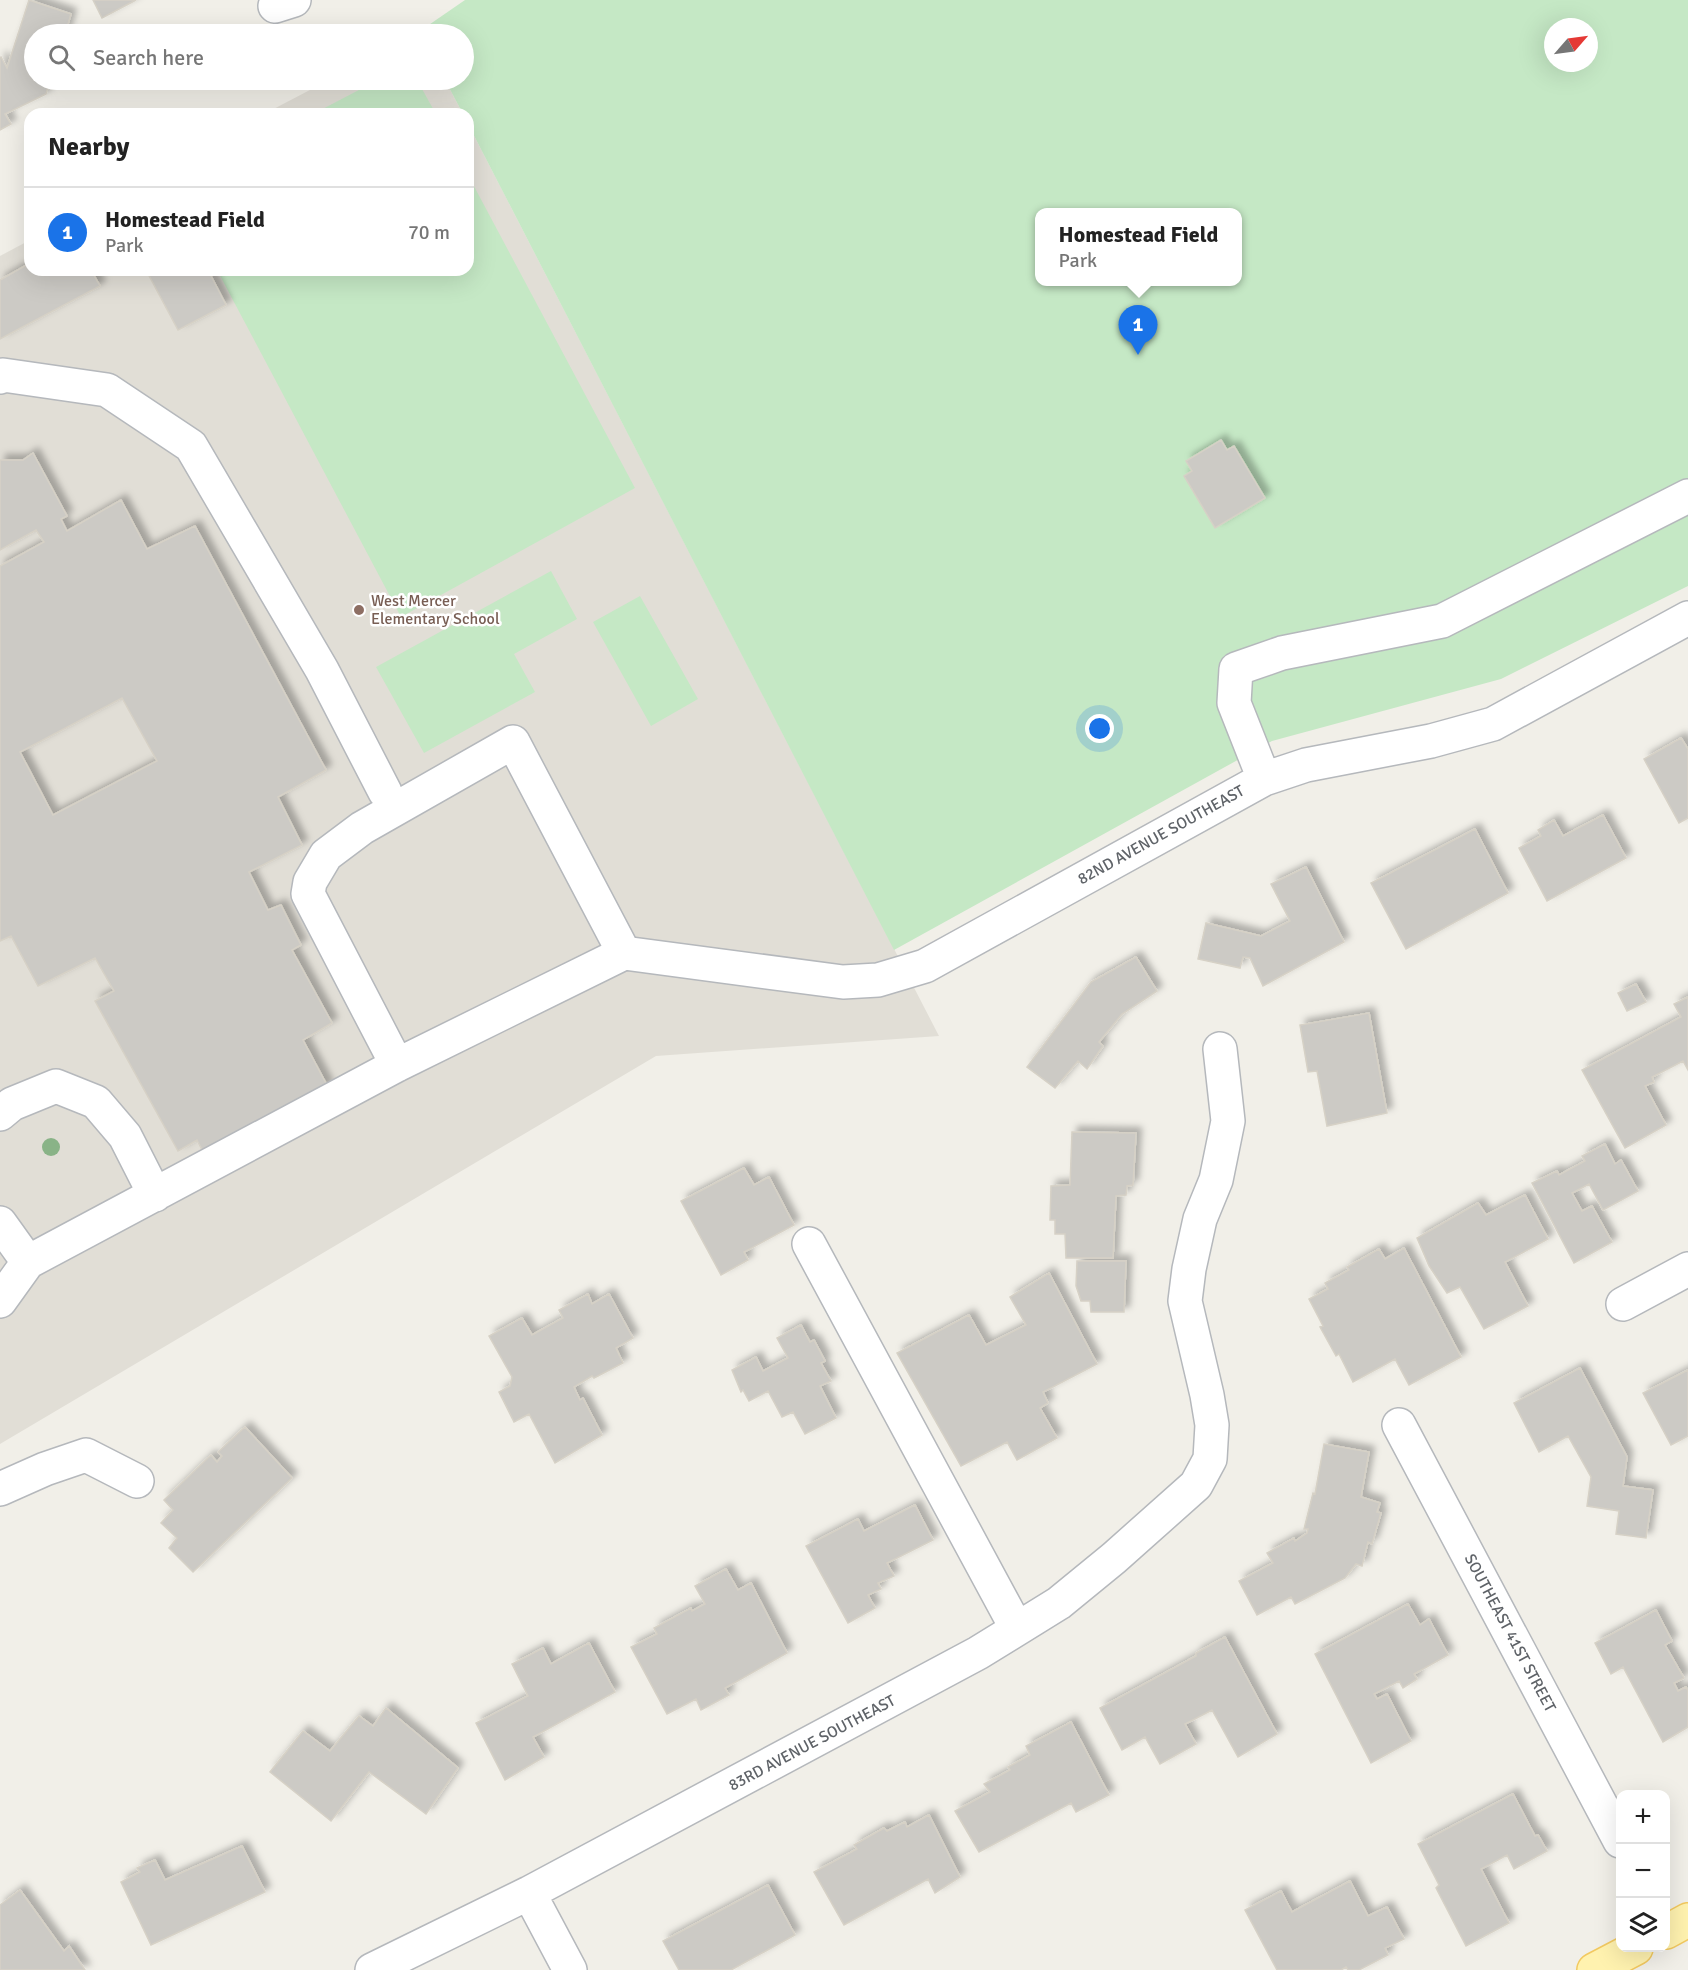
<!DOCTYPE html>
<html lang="en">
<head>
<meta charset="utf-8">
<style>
	:root { --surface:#fff; --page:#f6f6f6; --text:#222; --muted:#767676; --line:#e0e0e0; --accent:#1a73e8 }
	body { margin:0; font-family:Signika,sans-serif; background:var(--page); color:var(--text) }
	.controls { position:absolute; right:18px; bottom:18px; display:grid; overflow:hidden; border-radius:12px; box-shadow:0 6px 24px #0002 }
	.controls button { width:54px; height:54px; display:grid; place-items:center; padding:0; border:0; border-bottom:2px solid var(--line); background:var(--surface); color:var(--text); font:30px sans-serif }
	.compass { position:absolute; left:1544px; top:18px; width:54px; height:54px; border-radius:50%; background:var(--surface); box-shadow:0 6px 24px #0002; rotate:62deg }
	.you { position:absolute; left:1100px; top:729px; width:21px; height:21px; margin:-15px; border:4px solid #fff; border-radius:50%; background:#1a73e8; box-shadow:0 0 0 9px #1a73e833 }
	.badge { display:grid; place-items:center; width:39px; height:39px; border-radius:50%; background:var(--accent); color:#fff; font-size:20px; font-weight:700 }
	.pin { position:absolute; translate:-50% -50px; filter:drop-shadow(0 2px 3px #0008) }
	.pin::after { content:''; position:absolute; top:32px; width:21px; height:18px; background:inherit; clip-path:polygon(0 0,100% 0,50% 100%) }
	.popup { position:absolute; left:1035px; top:208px; width:207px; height:78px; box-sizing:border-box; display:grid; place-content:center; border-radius:12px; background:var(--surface); filter:drop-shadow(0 2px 4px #0005); font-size:20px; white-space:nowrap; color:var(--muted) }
	.popup b { font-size:22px; color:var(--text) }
	.popup::after { content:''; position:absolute; left:50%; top:100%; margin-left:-12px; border:12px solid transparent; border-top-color:var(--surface) }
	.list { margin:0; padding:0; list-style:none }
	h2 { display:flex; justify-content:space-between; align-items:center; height:78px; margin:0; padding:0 24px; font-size:26px }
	h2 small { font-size:20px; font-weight:400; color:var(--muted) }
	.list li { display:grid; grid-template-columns:39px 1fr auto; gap:18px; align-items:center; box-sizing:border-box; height:90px; padding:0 24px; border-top:2px solid var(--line) }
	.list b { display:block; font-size:22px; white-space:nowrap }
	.list p { margin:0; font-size:20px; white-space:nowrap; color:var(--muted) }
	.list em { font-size:20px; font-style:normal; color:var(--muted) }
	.icon { flex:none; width:33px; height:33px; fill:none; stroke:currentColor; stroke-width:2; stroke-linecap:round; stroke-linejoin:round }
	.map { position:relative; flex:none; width:1688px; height:1970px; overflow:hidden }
	.search { position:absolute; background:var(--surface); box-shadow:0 6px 24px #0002; left:24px; top:24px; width:450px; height:66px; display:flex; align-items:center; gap:15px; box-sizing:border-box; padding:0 21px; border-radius:33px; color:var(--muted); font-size:22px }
	.panel { position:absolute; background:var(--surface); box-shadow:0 6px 24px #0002; left:24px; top:108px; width:450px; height:168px; border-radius:18px }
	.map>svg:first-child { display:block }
	.education { fill:#e1ded6 }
	.green { fill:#c5e8c5; fill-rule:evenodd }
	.building { fill:#cccac5; stroke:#d6d1c6; stroke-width:1.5; fill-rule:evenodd; filter:url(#shadow) }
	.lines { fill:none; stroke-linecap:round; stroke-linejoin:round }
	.minor-casing { stroke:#b5b8bc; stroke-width:36 }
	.major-casing { stroke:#f2c960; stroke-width:36 }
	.minor { stroke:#fff; stroke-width:33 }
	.major { stroke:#fff2af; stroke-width:33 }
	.tree { fill:#89b387 }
	.education-dot { fill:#8d6e63; stroke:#fff; stroke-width:2 }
	.labels { text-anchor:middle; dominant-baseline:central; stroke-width:5; stroke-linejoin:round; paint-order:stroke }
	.education-label { font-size:16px; fill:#785e54; stroke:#fff; text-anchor:start }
	.street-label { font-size:16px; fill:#5f6368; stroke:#fff }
</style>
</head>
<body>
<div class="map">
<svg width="1688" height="1970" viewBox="0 0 1688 1970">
	<defs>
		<filter id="shadow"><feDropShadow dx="5.5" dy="-5.5" stdDeviation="3" flood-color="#0004"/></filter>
	</defs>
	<rect width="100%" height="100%" fill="#f1efe8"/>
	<path class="education" d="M329,80H445L463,114H264Z
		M468,124L939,1036L656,1056L0,1444V256L30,240V270H468Z"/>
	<path class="green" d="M465,0H1688V586L1501,679L1272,741L894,950L468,124V114H463L445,80H464V34H422L420,31ZM1553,27H1589V63H1553ZM1039,212H1237V282H1039Z
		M378,80H417L436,114H313Z
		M468,175L635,488L401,617L217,270H468Z
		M551,571L577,619L514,654L535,692L424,753L376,667Z
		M640,596L698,699L651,726L593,622Z"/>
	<path class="building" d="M29,0L71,14L65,34H34V80H50L46,94L5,114L11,124L0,130V58L1,57L7,68Z
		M93,0H136L102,18Z
		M30,263V270H91L100,286L0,339V280Z
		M146,270H208L226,305L178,330Z
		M1221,440L1227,450L1234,446L1265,498L1215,528L1184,476L1192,471L1186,461Z
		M33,453L67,516L61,519L67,531L121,500L147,549L195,526L326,770L278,797L302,845L249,872L268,910L281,905L301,945L292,950L332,1023L303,1040L328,1087L204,1154L197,1140L178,1151L95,1001L114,991L95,958L38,986L11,936L0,941V566L44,542L36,530L0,550V460H23ZM122,698L157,761L53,815L20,752Z
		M1681,738L1688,749V818L1679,823L1644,759Z
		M1603,815L1626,858L1547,901L1519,848L1541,836L1538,830L1554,820L1563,836Z
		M1475,829L1508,893L1406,949L1371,883Z
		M1306,867L1344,942L1263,986L1250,958L1243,957L1240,968L1198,959L1206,923L1261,936L1290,921L1271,884Z
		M1136,957L1157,991L1122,1014L1099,1042L1103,1046L1087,1069L1078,1061L1055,1088L1027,1067L1091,982Z
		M1636,984L1646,1002L1627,1011L1618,993Z
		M1688,997V1070L1683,1061L1652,1077L1654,1082L1645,1086L1666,1125L1625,1148L1582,1070L1681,1017L1674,1004Z
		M1369,1013L1387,1113L1327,1126L1317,1071L1308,1072L1300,1025Z
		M1072,1132L1136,1133L1133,1185L1127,1186L1126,1195L1116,1196L1113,1258H1066L1065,1234H1055V1220H1050L1051,1186L1070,1185Z
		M1605,1144L1615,1164L1621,1160L1638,1191L1603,1210L1589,1184L1572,1193L1582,1211L1592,1206L1612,1242L1574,1263L1532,1183L1557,1171L1559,1175L1585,1161L1582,1156Z
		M744,1168L754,1185L769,1177L794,1225L744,1252L748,1260L721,1275L681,1201Z
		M1525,1195L1548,1239L1505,1262L1528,1306L1484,1329L1460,1287L1447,1293L1429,1266L1417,1238L1478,1203L1486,1215Z
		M1404,1248L1461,1357L1409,1385L1395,1359L1353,1382L1339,1354L1336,1356L1320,1327L1323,1326L1309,1299L1328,1289L1325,1283L1349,1270L1347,1267L1379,1249L1385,1259Z
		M1077,1261H1126L1124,1312H1091L1090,1301H1081L1076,1286Z
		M1049,1273L1097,1364L1043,1392L1048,1403L1040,1408L1057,1438L1017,1460L1007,1442L961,1466L897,1353L969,1315L986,1345L1026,1325L1010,1297Z
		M588,1294L592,1304L609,1294L633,1338L616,1348L623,1363L594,1378L592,1376L574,1387L580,1400L583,1398L602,1435L555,1463L529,1414L514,1422L499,1392L510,1386L512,1377L489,1336L522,1318L532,1335L563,1318L559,1310Z
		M801,1325L810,1342L814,1340L825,1361L821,1363L831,1381L820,1386L836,1418L805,1434L793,1412L782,1417L768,1391L749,1401L743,1390L741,1392L732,1370L756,1357L763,1371L788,1358L777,1338Z
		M1580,1368L1627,1457L1623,1486L1653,1490L1646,1538L1616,1534L1619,1511L1587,1506L1591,1477L1568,1436L1539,1452L1514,1403Z
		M1688,1370V1436L1671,1445L1643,1393Z
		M245,1427L292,1478L193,1572L169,1548L177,1538L161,1523L173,1510L164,1500L211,1455L217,1462L222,1456L218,1452Z
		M1324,1444L1369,1452L1361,1497L1380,1503L1377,1512L1381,1513L1372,1544L1368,1542L1362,1566L1356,1564L1345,1578L1295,1604L1291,1597L1257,1615L1239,1581L1273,1563L1267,1553L1294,1538L1295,1541L1307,1533L1308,1529H1304L1313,1493L1315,1494Z
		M915,1505L933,1540L887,1563L894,1576L878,1583L881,1589L868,1595L875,1608L848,1623L806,1546L858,1519L864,1531Z
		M726,1569L738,1590L751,1583L787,1653L725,1688L729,1695L701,1710L696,1699L667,1714L631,1647L657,1634L654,1628L691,1608L692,1611L705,1604L695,1586Z
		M1408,1604L1420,1625L1429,1619L1448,1655L1414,1674L1417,1679L1403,1688L1399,1681L1374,1694L1377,1699L1387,1694L1411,1741L1371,1763L1315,1654Z
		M1656,1610L1672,1641L1665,1645L1684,1678L1674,1683L1678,1691L1686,1687L1688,1691V1727L1663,1742L1623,1667L1611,1674L1595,1643Z
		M1225,1637L1277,1734L1238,1757L1212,1710L1185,1724L1196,1744L1160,1764L1145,1737L1122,1750L1100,1708L1196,1656V1653Z
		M589,1643L615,1692L533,1737L544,1757L505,1780L476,1723L528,1696L512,1664L543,1648L551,1664Z
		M386,1708L458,1768L426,1814L369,1772L331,1821L270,1772L303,1731L330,1751L359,1716L373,1726Z
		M1071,1722L1109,1795L1076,1812L1071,1803L979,1852L955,1811L990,1792L984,1784L1010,1770L1008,1767L1030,1755L1026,1746Z
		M1513,1794L1535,1836L1538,1835L1547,1851L1514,1869L1507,1855L1481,1869L1509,1923L1466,1946L1436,1888L1439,1885L1418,1844Z
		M929,1815L960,1877L935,1893L928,1879L844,1925L814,1872L857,1849L854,1845L884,1828L887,1831L905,1822L907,1827Z
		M242,1846L265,1892L151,1945L121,1882L140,1872L137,1868L155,1860L165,1880Z
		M1350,1881L1368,1916L1387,1907L1404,1939L1385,1948L1388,1955L1359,1970H1348L1346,1967L1341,1970H1277L1245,1910L1281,1891L1292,1912Z
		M768,1885L795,1935L731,1970H679L663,1941Z
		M20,1890L64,1951L69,1946L85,1970H0V1905Z"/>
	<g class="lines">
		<defs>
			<path id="minor" d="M275,6L294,0
				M0,377L3,375L107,390L191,446L322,670L385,792
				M1264,779L1234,703L1236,669L1282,653L1442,621L1688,496
				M624,953L843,982L878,980L925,966L1264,779L1306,765L1431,741L1493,724L1688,618
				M397,1065L308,894L310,882L326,855L362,828L513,742L624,953
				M0,1114L12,1104L56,1086L96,1102L125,1136L155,1195
				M0,1223L28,1262
				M809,1244L1017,1629
				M0,1301L28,1262L397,1065L624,953
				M1623,1304L1688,1269
				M1399,1425L1620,1841
				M0,1489L45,1469L86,1455L137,1481
				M529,1893L570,1970
				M372,1970L529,1893L978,1653L1059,1603L1114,1558L1196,1485L1210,1459L1212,1425L1207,1395L1185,1301L1189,1269L1200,1219L1216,1180L1228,1121L1220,1049"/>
			<path id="major" d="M1666,1932L1688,1920
				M1594,1970L1636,1948"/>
		</defs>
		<use href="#minor" class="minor-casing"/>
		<use href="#major" class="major-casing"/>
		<use href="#minor" class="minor"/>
		<use href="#major" class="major"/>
	</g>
	<circle class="tree" cx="51" cy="1147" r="9"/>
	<circle class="education-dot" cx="359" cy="610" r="6"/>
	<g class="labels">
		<g class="education-label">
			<text x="371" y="601">West Mercer<tspan x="371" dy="18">Elementary School</tspan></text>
		</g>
		<g class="street-label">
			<text transform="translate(1161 835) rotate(-29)">82ND AVENUE SOUTHEAST</text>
			<text transform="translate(1510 1633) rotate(62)">SOUTHEAST 41ST STREET</text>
			<text transform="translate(812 1743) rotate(-28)">83RD AVENUE SOUTHEAST</text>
		</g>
	</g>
</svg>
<div class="controls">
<button>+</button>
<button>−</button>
<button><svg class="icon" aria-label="layers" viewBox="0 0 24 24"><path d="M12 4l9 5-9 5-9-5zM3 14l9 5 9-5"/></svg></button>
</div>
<svg class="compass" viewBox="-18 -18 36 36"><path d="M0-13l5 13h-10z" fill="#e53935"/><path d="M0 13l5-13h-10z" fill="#767676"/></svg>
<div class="you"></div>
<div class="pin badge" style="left:1138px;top:355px">1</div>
<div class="popup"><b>Homestead Field</b>Park</div>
<div class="search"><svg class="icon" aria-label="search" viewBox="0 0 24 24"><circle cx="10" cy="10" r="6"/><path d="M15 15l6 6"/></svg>Search here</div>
<section class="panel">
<h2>Nearby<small></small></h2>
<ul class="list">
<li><span class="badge">1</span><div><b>Homestead Field</b><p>Park</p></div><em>70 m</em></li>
</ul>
</section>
</div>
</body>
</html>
